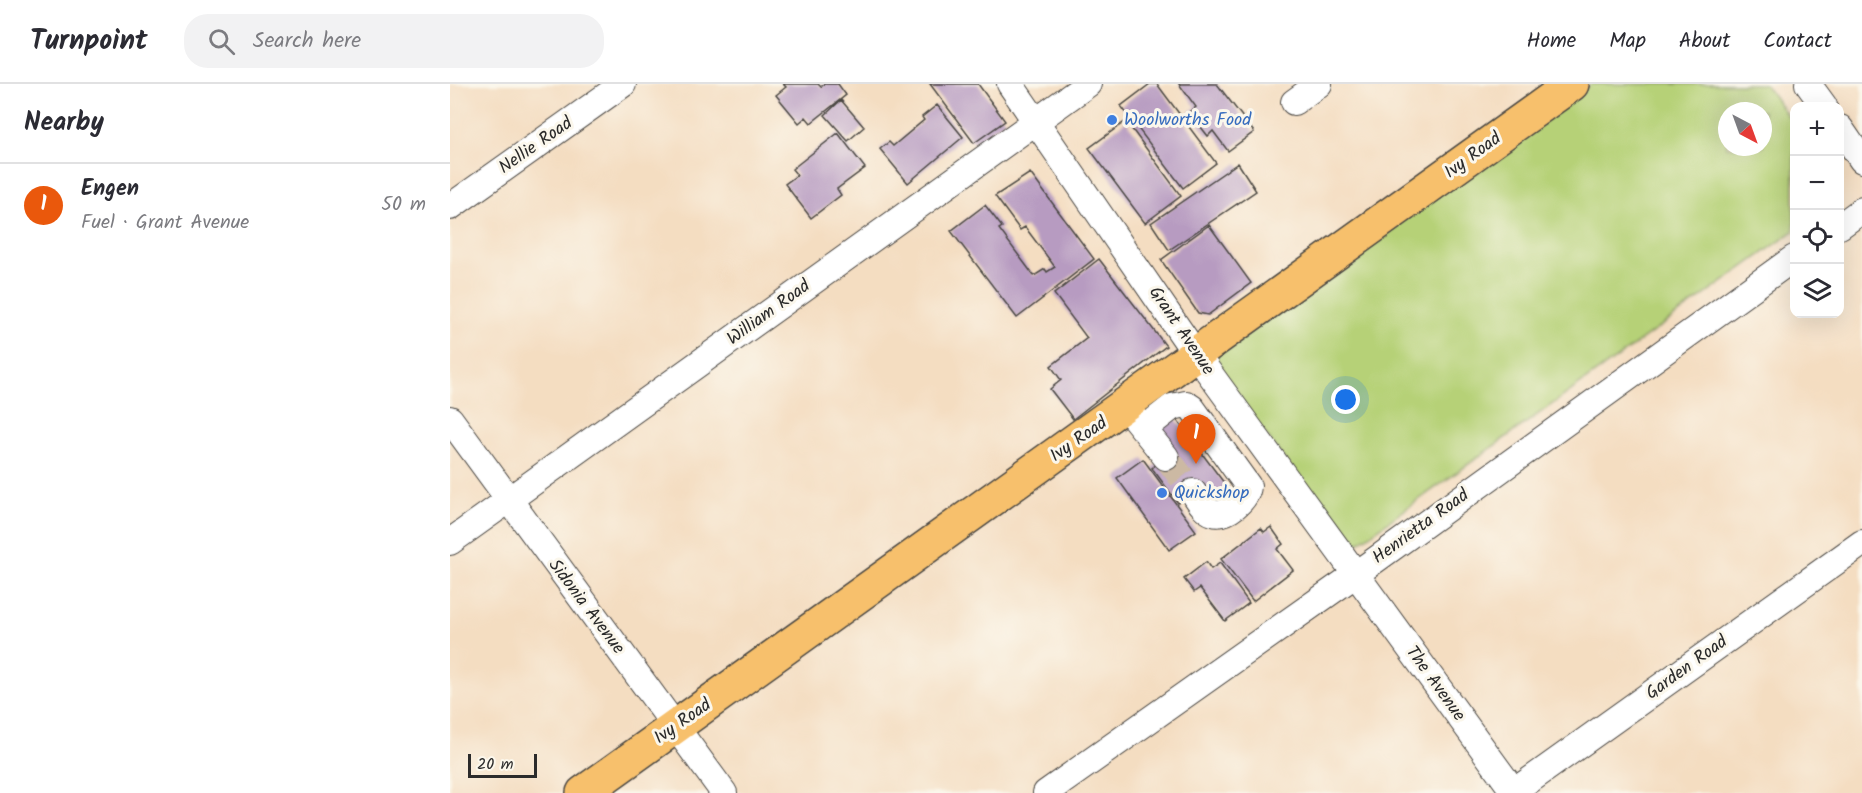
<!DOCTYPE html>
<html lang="en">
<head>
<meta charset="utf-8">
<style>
	:root { --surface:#fff; --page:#f2f2f3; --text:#2b2b33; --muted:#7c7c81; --line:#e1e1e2; --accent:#ea580c }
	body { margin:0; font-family:Kalam,sans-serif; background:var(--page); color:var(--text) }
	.controls { position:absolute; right:18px; top:18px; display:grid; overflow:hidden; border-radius:12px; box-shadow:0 6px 24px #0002 }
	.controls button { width:54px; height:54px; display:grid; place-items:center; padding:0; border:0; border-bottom:2px solid var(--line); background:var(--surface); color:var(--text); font:30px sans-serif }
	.compass { position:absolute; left:1268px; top:18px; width:54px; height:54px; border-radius:50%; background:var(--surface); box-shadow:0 6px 24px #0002; rotate:139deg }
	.scale { position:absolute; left:18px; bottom:15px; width:69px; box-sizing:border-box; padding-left:6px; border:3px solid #2b2b2b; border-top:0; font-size:16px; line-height:21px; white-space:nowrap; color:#2b2b2b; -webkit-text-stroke:4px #fbf7ec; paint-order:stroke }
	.you { position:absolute; left:896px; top:316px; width:21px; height:21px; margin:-15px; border:4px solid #fff; border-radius:50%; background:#1a73e8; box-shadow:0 0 0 9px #1a73e833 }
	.badge { display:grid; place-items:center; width:39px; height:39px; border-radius:50%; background:var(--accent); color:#fff; font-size:20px; font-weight:700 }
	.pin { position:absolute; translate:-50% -50px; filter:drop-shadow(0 2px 3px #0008) }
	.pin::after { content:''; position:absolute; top:32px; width:21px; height:18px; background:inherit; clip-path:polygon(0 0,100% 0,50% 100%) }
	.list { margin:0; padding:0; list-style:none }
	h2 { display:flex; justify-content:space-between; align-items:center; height:78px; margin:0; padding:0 24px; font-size:26px }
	h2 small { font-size:20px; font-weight:400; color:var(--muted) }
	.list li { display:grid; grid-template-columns:39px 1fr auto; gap:18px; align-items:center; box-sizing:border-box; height:84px; padding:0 24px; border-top:2px solid var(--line) }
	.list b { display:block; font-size:22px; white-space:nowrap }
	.list p { margin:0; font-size:20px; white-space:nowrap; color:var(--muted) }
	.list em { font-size:20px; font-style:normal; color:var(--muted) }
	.icon { flex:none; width:33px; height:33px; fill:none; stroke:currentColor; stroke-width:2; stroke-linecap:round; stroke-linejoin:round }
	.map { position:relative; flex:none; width:1412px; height:709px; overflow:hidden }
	header { display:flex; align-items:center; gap:36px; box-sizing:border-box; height:84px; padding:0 30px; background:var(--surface); border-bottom:2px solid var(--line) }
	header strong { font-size:28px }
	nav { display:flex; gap:33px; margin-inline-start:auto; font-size:21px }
	.search { width:420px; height:54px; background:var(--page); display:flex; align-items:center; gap:15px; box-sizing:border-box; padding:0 21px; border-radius:24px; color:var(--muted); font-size:22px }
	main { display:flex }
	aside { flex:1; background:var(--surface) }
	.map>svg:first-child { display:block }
	.green { fill:#b6d177; stroke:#707e51; stroke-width:1.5; fill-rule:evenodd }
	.building { fill:#b79bc1 }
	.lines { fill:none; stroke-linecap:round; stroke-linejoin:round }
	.minor-tunnel { stroke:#ccb9a3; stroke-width:26; stroke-dasharray:26 13; stroke-linecap:butt }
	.minor-casing { stroke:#494642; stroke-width:28 }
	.major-casing { stroke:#494642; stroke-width:36 }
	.minor { stroke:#fff; stroke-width:26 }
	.major { stroke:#f7c06c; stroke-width:33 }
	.shop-dot { fill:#3f7fe0; stroke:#fbf7ec; stroke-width:2 }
	.labels { text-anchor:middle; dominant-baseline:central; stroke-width:6; stroke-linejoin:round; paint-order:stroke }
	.shop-label { font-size:18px; fill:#366cbe; stroke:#fbf7ec; text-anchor:start }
	.street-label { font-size:18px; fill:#2b2b2b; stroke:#fbf7ec }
</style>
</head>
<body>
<header>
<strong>Turnpoint</strong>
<div class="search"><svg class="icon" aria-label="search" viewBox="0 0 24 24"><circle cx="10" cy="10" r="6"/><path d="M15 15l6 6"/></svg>Search here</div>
<nav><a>Home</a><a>Map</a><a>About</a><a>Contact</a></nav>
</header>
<main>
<aside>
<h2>Nearby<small></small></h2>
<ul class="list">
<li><span class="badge">1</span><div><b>Engen</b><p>Fuel · Grant Avenue</p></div><em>50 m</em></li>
</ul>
</aside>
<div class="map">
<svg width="1412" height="709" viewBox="0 0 1412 709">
	<rect width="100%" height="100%" fill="#fbf7ec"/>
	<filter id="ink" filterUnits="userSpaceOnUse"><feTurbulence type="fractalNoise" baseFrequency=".0167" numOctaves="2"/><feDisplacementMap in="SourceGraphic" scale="12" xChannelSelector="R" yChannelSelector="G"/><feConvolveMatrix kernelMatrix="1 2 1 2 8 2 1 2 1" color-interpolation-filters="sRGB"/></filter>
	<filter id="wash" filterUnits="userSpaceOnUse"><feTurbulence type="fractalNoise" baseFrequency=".008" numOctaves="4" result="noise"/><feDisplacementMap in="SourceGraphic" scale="24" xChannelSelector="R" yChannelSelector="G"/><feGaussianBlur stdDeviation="1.35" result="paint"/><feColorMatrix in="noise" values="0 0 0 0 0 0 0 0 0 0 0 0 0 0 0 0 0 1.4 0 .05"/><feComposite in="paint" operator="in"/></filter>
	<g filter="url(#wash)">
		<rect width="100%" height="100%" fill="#f4ddc1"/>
		<path class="green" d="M1141,0H1315L1344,41V147L900,465L760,275ZM1277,27H1313V63H1277Z"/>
		<g id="blocks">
			<path class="building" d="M333,0H368L371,3L374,0H388L396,11L361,39L356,33L349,39L326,11L336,3Z
				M480,0H528L555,37L524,59Z
				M700,0H707L766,79L733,104L671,22Z
				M729,0H767L804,48L778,67L763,47L758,52L739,28L746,23Z
				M391,16L414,43L398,57L375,31Z
				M487,21L513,53L458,99L430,65L439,58L443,62L474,36L472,33Z
				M676,37L731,112L695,139L639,64Z
				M388,49L415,84L387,105L391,111L361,134L335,100L347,91L342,85Z
				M788,79L806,107L719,166L701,139Z
				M580,89L644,175L567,234L501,147L535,121L552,143L549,145L584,192L595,185L597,188L605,183L575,143L570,146L545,112Z
				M759,141L801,199L758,231L748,229L711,176Z
				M649,175L716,262L623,335L600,305L611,296L601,282L637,254L604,210Z
				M723,331L781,408L759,424L746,406L728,419L702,384L721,369L703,346Z
				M693,375L746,447L719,466L667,394Z
				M821,443L833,460L827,465L843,486L803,517L771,475L811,444L814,448Z
				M756,478L761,485L770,479L799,519L775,537L750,504L744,508L734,495Z"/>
		</g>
	</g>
	<g filter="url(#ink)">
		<use href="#blocks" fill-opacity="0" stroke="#494642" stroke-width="1.5"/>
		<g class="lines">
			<path class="minor-tunnel" d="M716,373L743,408"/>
			<defs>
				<path id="minor" d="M560,0L747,272L1065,709
					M1358,0L1374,22
					M844,18L869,0
					M1390,44L1412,76
					M0,123L173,0
					M1390,142L1412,126
					M683,332L716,373
					M0,335L274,709
					M694,345L722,323L736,320L742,324L798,402C797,415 777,433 763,429C754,426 748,415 743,408
					M0,458L638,0
					M596,709L906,490L1344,174
					M1062,709L1412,459"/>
				<path id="major" d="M133,709L1122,0"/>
			</defs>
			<use href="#minor" class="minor-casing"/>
			<use href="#major" class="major-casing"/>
			<use href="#minor" class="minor"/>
			<use href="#major" class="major"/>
		</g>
	</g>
	<g class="shop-dot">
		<circle cx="662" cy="36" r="6"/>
		<circle cx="712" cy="409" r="6"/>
	</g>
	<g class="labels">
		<g class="shop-label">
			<text x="674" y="36">Woolworths Food</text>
			<text x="724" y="409">Quickshop</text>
		</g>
		<g class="street-label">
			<text transform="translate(86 62) rotate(-35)">Nellie Road</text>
			<text transform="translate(1023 72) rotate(-36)">Ivy Road</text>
			<text transform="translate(319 229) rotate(-36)">William Road</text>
			<text transform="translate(731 247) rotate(56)">Grant Avenue</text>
			<text transform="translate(629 356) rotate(-35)">Ivy Road</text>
			<text transform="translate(971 443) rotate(-36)">Henrietta Road</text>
			<text transform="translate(136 523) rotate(53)">Sidonia Avenue</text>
			<text transform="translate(1237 584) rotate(-36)">Garden Road</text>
			<text transform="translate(985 600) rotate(54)">The Avenue</text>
			<text transform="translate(233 638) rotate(-35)">Ivy Road</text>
		</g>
	</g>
</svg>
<div class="controls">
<button>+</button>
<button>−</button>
<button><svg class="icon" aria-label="locate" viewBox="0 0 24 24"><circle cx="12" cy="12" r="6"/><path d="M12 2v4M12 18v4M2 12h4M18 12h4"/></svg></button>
<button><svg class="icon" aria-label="layers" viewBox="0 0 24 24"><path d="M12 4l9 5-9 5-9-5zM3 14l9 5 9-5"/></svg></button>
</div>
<svg class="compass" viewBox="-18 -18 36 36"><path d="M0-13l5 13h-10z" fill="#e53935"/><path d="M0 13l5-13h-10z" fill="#7c7c81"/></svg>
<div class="scale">20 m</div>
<div class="you"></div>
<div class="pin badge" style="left:746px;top:380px">1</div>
</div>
</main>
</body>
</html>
